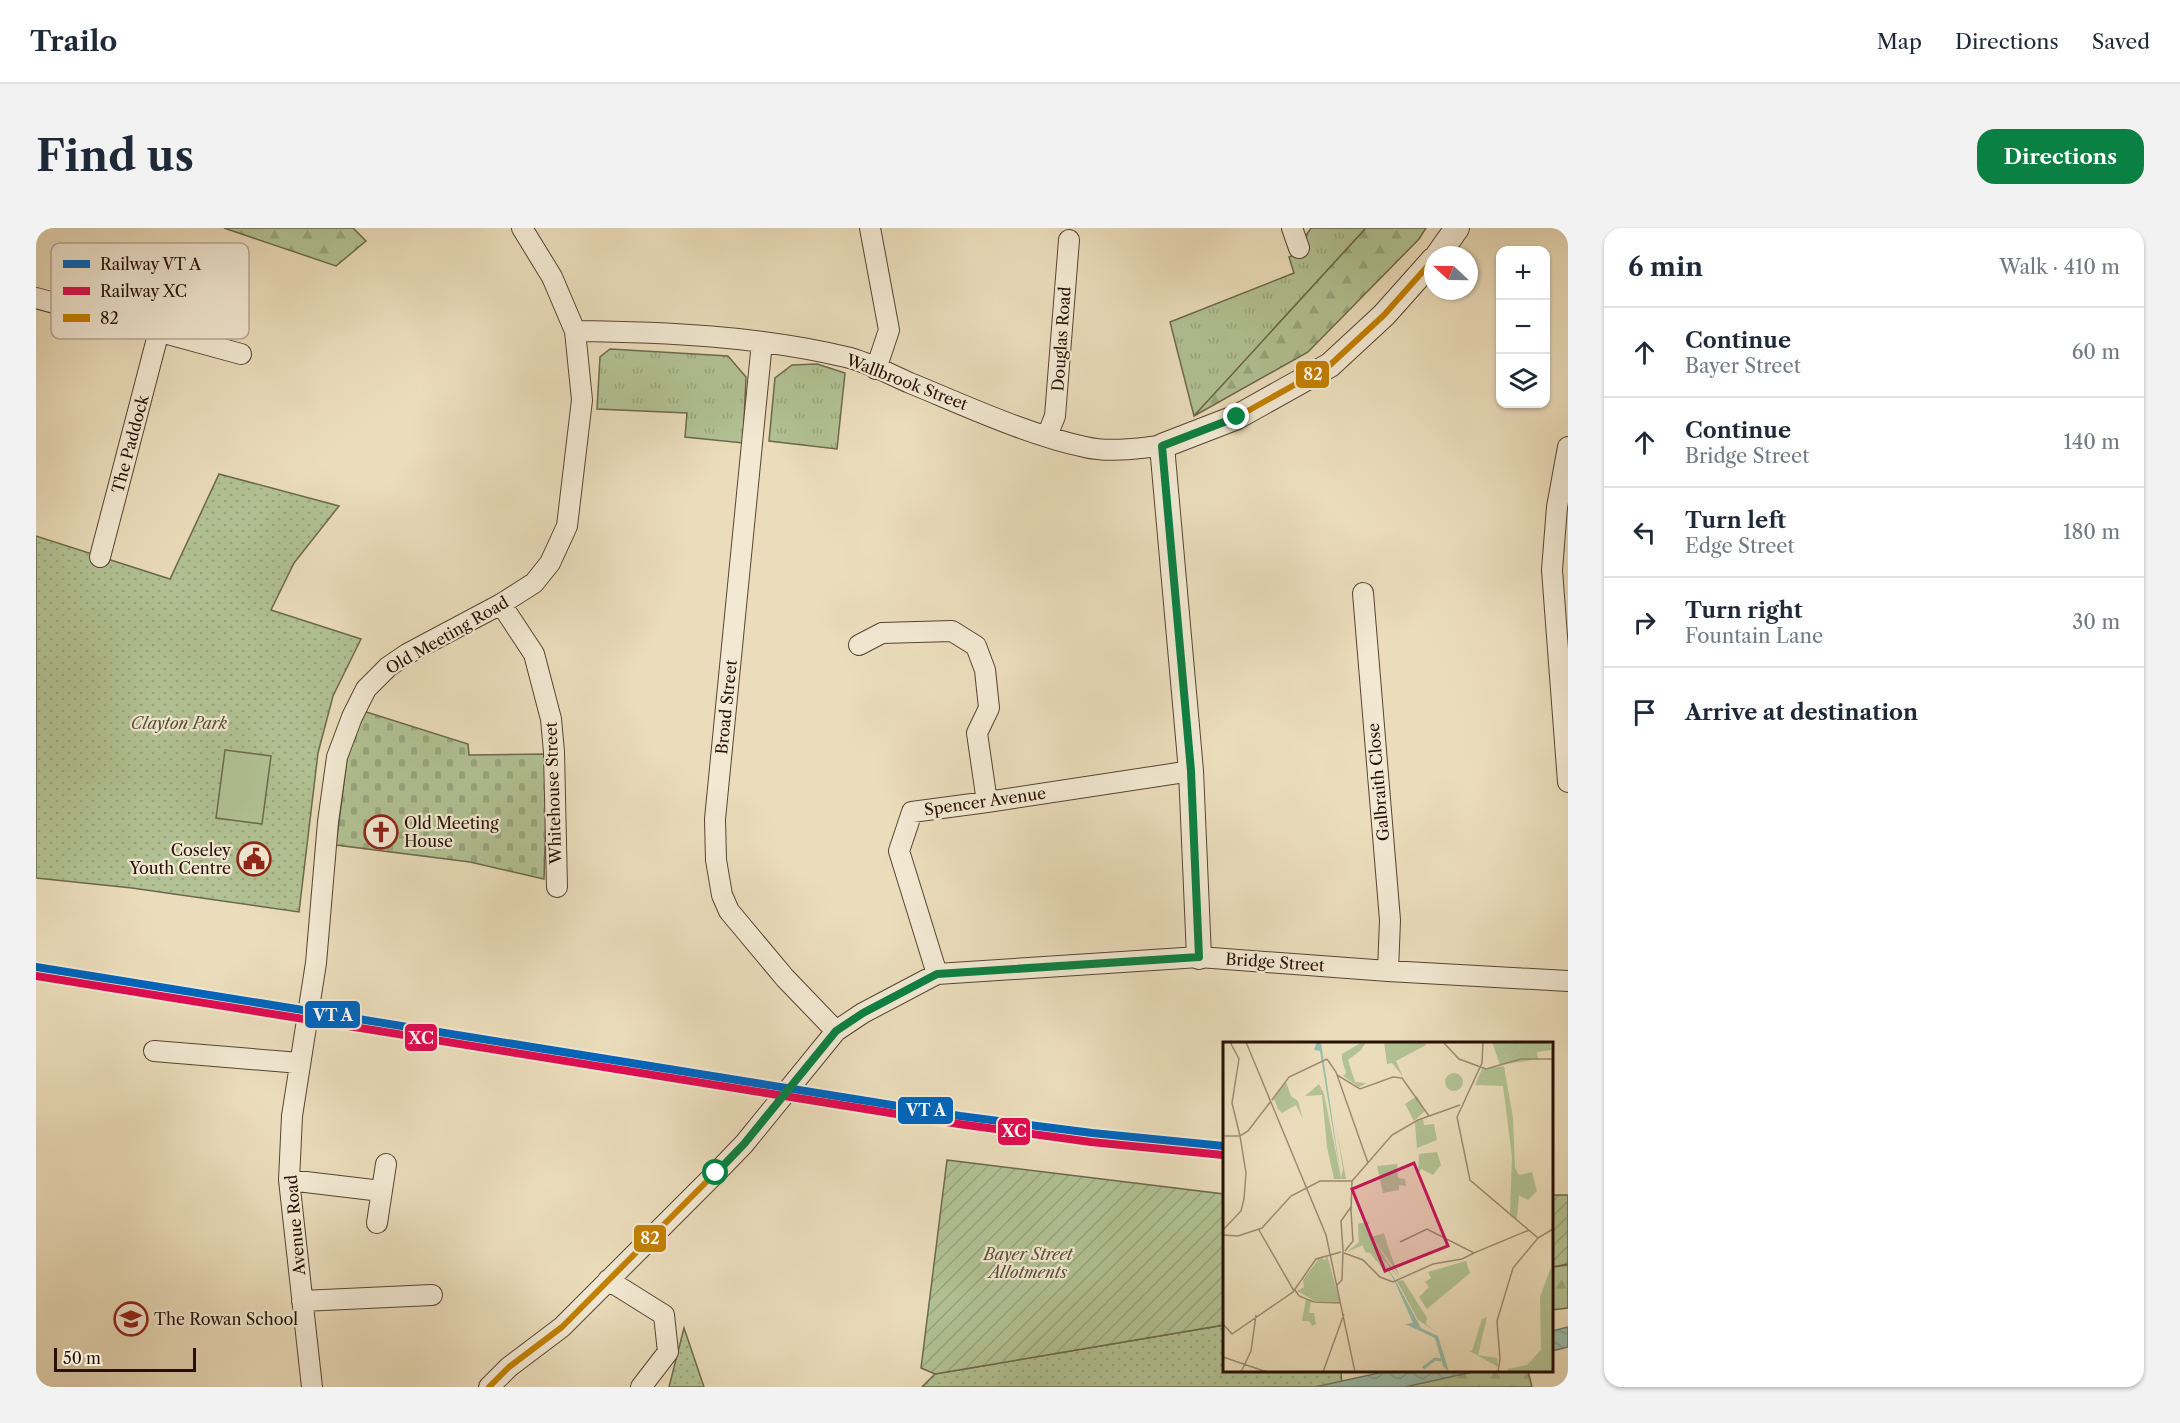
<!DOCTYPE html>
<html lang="en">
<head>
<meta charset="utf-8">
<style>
	:root { --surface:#fff; --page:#f2f2f3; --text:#1f2937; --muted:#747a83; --line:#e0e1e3; --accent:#0b8043 }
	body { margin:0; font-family:"Libre Caslon Text",serif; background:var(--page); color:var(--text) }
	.controls { position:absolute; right:18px; top:18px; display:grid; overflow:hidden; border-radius:12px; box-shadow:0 2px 4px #0004 }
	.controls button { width:54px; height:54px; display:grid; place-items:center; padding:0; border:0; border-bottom:2px solid var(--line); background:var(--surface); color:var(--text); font:30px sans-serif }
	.compass { position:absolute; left:1388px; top:18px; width:54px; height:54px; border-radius:50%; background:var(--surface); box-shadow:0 2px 4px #0004; rotate:292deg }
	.scale { position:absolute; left:18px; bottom:15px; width:142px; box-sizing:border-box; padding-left:6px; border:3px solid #271005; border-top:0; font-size:16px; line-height:21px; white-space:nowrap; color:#271005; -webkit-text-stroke:4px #f2e9d3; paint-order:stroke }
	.stop { position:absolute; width:18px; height:18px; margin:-14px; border:4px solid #0b8043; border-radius:50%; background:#fff }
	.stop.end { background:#0b8043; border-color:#fff; box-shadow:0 2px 6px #0008 }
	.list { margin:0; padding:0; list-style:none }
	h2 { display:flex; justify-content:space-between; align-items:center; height:78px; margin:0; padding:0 24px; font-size:26px }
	h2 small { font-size:20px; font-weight:400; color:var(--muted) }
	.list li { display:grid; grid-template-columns:39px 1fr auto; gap:18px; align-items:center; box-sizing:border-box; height:90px; padding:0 24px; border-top:2px solid var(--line) }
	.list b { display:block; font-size:22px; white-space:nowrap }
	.list p { margin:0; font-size:20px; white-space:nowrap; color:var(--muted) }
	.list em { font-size:20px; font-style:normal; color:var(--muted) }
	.icon { flex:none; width:33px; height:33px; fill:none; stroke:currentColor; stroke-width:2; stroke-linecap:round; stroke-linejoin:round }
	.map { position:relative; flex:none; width:1532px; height:1159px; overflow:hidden; border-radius:18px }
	header { display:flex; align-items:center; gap:36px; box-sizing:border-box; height:84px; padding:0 30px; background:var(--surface); border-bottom:2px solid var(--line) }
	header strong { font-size:28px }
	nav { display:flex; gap:33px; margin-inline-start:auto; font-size:21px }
	.intro { display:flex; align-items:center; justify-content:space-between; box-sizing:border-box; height:144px; padding:0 36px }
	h1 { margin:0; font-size:42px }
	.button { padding:15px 27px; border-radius:18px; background:var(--accent); color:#fff; font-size:21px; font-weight:700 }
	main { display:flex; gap:36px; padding:0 36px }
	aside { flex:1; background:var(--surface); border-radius:18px; box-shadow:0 2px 4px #0004 }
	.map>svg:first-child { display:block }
	.grass { fill:url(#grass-tufts); stroke:#6c694c; stroke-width:1.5 }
	.forest { fill:url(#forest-firs); stroke:#6c694c; stroke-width:1.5 }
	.cemetery { fill:url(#cemetery-stones); stroke:#6c694c; stroke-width:1.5 }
	.park { fill:url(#park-dots); stroke:#6c694c; stroke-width:1.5 }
	.garden { fill:url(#garden-furrows); stroke:#6c694c; stroke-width:1.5 }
	.pitch { fill:#b2c294; stroke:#6c694c; stroke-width:1.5 }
	.water { fill:url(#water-waves); stroke:#6b7869; stroke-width:1.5 }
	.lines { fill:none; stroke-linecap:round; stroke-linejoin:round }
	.minor-casing { stroke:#584332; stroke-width:22 }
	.tertiary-casing { stroke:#584332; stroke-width:26 }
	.minor { stroke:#f2e9d3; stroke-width:20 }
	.tertiary { stroke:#f2e9d3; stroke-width:24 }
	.bus-1-casing { stroke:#f2e9d3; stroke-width:10 }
	.bus-1 { stroke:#c38001; stroke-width:6 }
	.rail-1-casing { stroke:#f2e9d3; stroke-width:12 }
	.rail-2-casing { stroke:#f2e9d3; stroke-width:12 }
	.rail-1 { stroke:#0065bd; stroke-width:8 }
	.rail-2 { stroke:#df0d52; stroke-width:8 }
	.route { stroke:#0b8043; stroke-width:8 }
	.labels { text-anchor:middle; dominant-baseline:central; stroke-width:4.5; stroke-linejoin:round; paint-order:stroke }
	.street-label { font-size:16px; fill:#271005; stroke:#f2e9d3 }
	.park-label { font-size:16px; font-style:italic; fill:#584e37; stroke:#f2e9d3 }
	.poi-label { font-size:16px; fill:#271005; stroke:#f2e9d3; text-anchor:start }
	.inset-river { fill:none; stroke:#99bdab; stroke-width:3 }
	.inset-road { fill:none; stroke:#9d8b72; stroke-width:1.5 }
	.view { fill:#c2185b; fill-opacity:0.15; stroke:#c2185b; stroke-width:3 }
	.inset-edge { fill:none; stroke:#271005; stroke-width:3 }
	.key { fill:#f2e9d3; stroke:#b5a895; stroke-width:1.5 }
	.key-label { font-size:16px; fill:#271005 }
	.line-badge { stroke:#f2e9d3; stroke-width:2 }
	.badge-label { font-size:16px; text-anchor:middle; font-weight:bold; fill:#fff }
</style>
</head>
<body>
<header>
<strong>Trailo</strong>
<nav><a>Map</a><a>Directions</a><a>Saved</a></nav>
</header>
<div class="intro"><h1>Find us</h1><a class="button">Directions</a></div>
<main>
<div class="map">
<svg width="1532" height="1159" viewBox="0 0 1532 1159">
	<defs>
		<pattern id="grass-tufts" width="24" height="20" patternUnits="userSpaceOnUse" patternTransform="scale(1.5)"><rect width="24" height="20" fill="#b2c294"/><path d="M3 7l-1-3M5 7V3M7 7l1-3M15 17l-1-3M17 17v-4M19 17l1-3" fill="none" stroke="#99a67e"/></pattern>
		<pattern id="forest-firs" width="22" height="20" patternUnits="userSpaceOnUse" patternTransform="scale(1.5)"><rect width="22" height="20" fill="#b2c294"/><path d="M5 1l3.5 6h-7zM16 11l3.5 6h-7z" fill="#99a67e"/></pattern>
		<pattern id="cemetery-stones" width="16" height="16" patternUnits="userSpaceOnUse" patternTransform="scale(1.5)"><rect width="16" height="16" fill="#b2c294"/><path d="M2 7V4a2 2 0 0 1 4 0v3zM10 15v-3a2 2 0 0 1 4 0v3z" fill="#99a67e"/></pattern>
		<pattern id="park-dots" width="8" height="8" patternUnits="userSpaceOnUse" patternTransform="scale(1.5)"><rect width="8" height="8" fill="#b2c294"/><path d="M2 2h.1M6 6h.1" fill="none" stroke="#99a67e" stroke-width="1.8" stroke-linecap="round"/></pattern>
		<pattern id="garden-furrows" width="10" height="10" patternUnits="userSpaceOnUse" patternTransform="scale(1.5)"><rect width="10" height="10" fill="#b2c294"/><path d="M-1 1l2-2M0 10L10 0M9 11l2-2" fill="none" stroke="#99a67e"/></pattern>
		<pattern id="water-waves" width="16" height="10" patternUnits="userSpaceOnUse" patternTransform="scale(1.5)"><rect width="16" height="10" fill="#99bdab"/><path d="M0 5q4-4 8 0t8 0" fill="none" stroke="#84a192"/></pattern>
	</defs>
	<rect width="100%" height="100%" fill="#ebddbb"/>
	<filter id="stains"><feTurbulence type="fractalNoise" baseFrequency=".00333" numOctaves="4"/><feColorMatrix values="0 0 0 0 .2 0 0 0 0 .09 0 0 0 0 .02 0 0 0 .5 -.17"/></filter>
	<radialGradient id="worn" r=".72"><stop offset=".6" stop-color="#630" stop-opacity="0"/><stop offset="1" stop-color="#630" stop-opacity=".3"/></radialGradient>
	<path class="grass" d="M1275,0H1330L1158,188L1134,94L1258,45L1253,29L1271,22L1269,9Z
		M574,121L692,128L710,149L707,215L649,209L651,185L561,181L564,129Z
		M781,136L809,145L801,221L733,213L739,150L756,137Z"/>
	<path class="forest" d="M188,0H317L330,13L300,38Z
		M1330,0H1390L1383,11L1272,124L1158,188Z
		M1532,1037V1080L1516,1082V1039Z
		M1435,1142L1492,1143L1496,1159H1364Z"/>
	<path class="cemetery" d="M324,482L432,516L433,527L512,526L508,651L434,634L300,617L311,531Z"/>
	<path class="park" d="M183,246L303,278L258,335L235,382L325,411L297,468L282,525L263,684L96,660L0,650V308L134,351Z
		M1188,1097V1142L1305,1143L1306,1159H886L899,1146Z
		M648,1100L668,1159H633Z"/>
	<path class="garden" d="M911,932L1188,966V1097L899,1146L885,1140Z
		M1516,967H1532V1036L1516,1039Z"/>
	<path class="pitch" d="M189,522L235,528L226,596L180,590Z"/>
	<path class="water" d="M1532,1099V1119L1516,1123V1103Z
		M1352,1143V1142L1441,1143L1369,1159H1279Z"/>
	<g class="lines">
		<defs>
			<path id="minor" d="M834,0L853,102L840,141
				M1256,0L1263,20
				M0,70L205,126
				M539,103C630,104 722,108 810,129C832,134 853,146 874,155C928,177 992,207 1049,219C1074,225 1100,220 1126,218
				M726,114L679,591L680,632L686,667L693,683L749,750L800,803
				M1011,208L1019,188L1033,12
				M1532,219L1521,279L1516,342L1532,554
				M64,329L123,103
				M1327,365L1354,692L1352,743
				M465,376L498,426L515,491L518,524L521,659
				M823,417L846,405L916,403L940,418L949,442L953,480L941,505L951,574
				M901,746L863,623L876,584L951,574L1155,543
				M118,823L264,835
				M253,952L345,963
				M341,995L350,936
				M572,1052L628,1087L632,1124L605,1159
				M266,1073L396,1067
				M276,1159L253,952L256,888L280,735L292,594L301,529L316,489L330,461L352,439L371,426L465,376L498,355L514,335L531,298L546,172L539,103L516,49L486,0
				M453,1159L473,1139L526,1099L680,945L708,916L800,803L827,785L901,746L1163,729L1352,743L1532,753"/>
			<path id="tertiary" d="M1402,27L1421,0
				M1163,729L1155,543L1126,218L1201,189L1294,137L1348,87L1397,32"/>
		</defs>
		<use href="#minor" class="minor-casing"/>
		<use href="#tertiary" class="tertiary-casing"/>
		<use href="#minor" class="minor"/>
		<use href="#tertiary" class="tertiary"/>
		<defs>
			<path id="bus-1" d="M1126,218L1155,543L1163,729
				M1126,218L1201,189L1294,137L1348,87L1397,32
				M453,1159L473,1139L526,1099L708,916L800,803L827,785L901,746L1163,729"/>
		</defs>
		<use href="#bus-1" class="bus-1-casing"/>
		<use href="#bus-1" class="bus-1"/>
		<defs>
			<path id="rail-1" d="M0,739L924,888L1056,905L1188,918"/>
			<path id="rail-2" d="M0,748L923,896L1055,914L1187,927"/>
		</defs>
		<use href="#rail-1" class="rail-1-casing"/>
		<use href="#rail-2" class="rail-2-casing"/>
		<use href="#rail-1" class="rail-1"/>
		<use href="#rail-2" class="rail-2"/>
	</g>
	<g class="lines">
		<path class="route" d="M680,945L708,916L800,803L827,785L901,746L1163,729L1155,543L1126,218L1201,189"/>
	</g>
	<defs>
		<symbol id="church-ring" viewBox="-11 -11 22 22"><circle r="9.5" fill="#f2e9d3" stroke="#8f2418" stroke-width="1.5"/><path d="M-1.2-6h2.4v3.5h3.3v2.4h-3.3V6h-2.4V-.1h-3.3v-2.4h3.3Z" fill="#8f2418"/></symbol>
		<symbol id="civic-ring" viewBox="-11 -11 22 22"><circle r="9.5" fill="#f2e9d3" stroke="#8f2418" stroke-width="1.5"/><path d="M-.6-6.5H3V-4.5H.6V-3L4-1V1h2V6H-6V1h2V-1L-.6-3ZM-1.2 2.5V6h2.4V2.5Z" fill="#8f2418"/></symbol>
		<symbol id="school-ring" viewBox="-11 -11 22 22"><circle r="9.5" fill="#f2e9d3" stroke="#8f2418" stroke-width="1.5"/><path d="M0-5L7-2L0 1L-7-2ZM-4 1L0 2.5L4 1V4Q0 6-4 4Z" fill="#8f2418"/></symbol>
	</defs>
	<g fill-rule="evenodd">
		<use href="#church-ring" x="326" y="585" width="38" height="38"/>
		<use href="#civic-ring" x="199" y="612" width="38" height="38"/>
		<use href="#school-ring" x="76" y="1072" width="38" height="38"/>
	</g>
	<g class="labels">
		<g class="street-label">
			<text transform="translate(1025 111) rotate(-86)">Douglas Road</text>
			<text transform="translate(871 154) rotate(21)">Wallbrook Street</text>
			<text transform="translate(94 216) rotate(-75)">The Paddock</text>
			<text transform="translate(411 407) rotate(-30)">Old Meeting Road</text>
			<text transform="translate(690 479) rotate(-84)">Broad Street</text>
			<text transform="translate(1342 554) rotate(-95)">Galbraith Close</text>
			<text transform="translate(517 565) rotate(-92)">Whitehouse Street</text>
			<text transform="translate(949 573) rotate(-8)">Spencer Avenue</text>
			<text transform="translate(1239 734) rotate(4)">Bridge Street</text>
			<text transform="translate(259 997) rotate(-95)">Avenue Road</text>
		</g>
		<g class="park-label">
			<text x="143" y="495">Clayton Park</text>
			<text x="992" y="1026">Bayer Street<tspan x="992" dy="18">Allotments</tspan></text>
		</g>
		<g class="poi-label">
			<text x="368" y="595">Old Meeting<tspan x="368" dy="18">House</tspan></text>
			<text x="195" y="622" text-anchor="end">Coseley<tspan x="195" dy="18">Youth Centre</tspan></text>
			<text x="118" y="1091">The Rowan School</text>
		</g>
	</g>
	<g transform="translate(1187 814)">
		<rect width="330" height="330" fill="#ebddbb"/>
		<path d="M139,0H143L138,8L125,18L132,40L144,41L136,45L120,34L123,31L119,18V12Z" fill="#b2c294"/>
		<path d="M63,40L68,54L75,59L80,77L73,63L59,71L55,67L51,57ZM96,42L101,52L118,136L120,127L113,84L123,137H111L104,105L99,53L82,54ZM146,180L142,184L147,194L176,236L146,202L161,228L147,211L142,210L140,203L124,210L136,200L135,182ZM180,238L204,276L203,282L215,291L195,278L174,239ZM83,257L88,259L86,271H91L93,282L89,284L86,279H79ZM264,275L255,313L274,316L275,325L245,308L249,309L259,277Z" fill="#b2c294"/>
		<path d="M276,0H297L295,9L285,17ZM194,54L202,69L191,79L182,62ZM200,77L201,83L211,82L214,98L194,106L192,80Z" fill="#b2c294"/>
		<path d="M161,0H201L203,3L173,19L180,35L169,21L164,22ZM269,0H276L285,17L295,9L297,0H327L328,8L314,10L315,17L277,23ZM281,24L290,76L292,126L296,133L309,130L314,149L305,158L296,153L294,177L287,171L289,115L280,44L252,43L259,27ZM222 40a9 9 0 1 1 18 0a9 9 0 1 1-18 0ZM214,110L218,123L210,133L198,127L195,132L196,112ZM174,122L175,136L182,137L183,144L176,143V148L160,151L154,124ZM146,180L143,186L162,215L153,219L142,200H136L135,182ZM104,213L117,260L92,259L74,249L81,245L80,238L97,215L102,218ZM243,219L247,231L204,267L196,255L206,245L202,240L208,236L205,230ZM328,225L330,330H286L284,327L304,323L318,308L317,255Z" fill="#b2c294"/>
		<path d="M161,191L166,208L176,233L149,195Z" fill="#b2c294"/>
		<path d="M197 120a8 8 0 1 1 16 0a8 8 0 1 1-16 0Z" fill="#b2c294"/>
		<path d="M94,0H98L118,136L97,9L91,8ZM139,187L171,236L198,286L215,294L226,330L220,324L212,296L182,282L190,281L171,238Z" fill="#99bdab"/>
		<path class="inset-river" d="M200,326L212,317L218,318"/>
		<path class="inset-road" d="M7,0L16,17L9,61L17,94M23,0L103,193L132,330M220,0L236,17L263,27L298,17H330M260,0L259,21L234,75L247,138L315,196M104,17L113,30L145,121M114,33L137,47L170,35L179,36L206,74M49,58L66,35L104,17M0,94H17L25,89L48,59M128,169L129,139L169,93L195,78L237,63M0,188L18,169L21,157L23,131L17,94M36,188L71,249M0,193L15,194L39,186L68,154L97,139H129M177,200L204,187L251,211L306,188M120,208L118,179L128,165M122,209L130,199L128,169M121,211L140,218L157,235L170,240L210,222L239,217L251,211M114,243L119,238L120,208M72,248L76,254L91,260L118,261M0,282L9,292L70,250L93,217L118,210M0,315L44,330M18,330L28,309L33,273M100,330L121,272M275,330L277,317L274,279L290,226L315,196L330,187"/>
		<path class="view" d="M191,121L225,204L162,229L129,147Z"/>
		<rect width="330" height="330" class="inset-edge"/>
	</g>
	<rect x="15" y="15" width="198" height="96" rx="9" class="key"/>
	<rect x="27" y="32" width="27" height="8" fill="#0065bd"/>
	<rect x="27" y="59" width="27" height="8" fill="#df0d52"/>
	<rect x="27" y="86" width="27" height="8" fill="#c38001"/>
	<g class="key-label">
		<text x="64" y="42">Railway VT A</text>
		<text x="64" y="69">Railway XC</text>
		<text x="64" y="96">82</text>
	</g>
	<g class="line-badge">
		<rect x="1259" y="132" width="35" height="29" rx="6" fill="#c38001"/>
		<rect x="268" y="772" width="57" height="29" rx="6" fill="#0065bd"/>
		<rect x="368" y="795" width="34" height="29" rx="6" fill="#df0d52"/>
		<rect x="861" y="868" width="57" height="29" rx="6" fill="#0065bd"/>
		<rect x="961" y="889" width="34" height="29" rx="6" fill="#df0d52"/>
		<rect x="597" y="996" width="34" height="29" rx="6" fill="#c38001"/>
	</g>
	<g class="badge-label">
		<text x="1277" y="152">82</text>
		<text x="297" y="793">VT A</text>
		<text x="385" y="816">XC</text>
		<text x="890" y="888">VT A</text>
		<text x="978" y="909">XC</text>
		<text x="614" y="1016">82</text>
	</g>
	<rect width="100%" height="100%" filter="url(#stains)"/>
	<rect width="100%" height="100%" fill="url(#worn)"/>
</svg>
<div class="controls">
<button>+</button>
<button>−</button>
<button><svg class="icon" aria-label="layers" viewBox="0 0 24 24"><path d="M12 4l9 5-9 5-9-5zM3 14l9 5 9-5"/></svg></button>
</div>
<svg class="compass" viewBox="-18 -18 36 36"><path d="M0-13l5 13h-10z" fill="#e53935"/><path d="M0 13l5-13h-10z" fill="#747a83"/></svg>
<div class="scale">50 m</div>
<div class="stop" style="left:680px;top:945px"></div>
<div class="stop end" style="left:1201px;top:189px"></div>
</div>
<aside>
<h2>6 min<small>Walk · 410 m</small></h2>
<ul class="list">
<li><svg class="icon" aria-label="ahead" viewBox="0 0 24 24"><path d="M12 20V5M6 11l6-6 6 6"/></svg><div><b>Continue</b><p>Bayer Street</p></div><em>60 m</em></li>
<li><svg class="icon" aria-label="ahead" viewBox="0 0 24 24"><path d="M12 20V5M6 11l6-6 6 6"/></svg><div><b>Continue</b><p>Bridge Street</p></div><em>140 m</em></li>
<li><svg class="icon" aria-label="left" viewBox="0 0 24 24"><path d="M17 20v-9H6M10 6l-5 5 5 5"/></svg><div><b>Turn left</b><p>Edge Street</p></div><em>180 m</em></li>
<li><svg class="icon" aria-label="right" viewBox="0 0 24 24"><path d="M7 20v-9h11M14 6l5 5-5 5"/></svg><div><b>Turn right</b><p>Fountain Lane</p></div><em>30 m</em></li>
<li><svg class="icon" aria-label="arrive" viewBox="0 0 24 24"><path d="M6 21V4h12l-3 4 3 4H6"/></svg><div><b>Arrive at destination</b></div></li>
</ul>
</aside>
</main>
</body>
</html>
